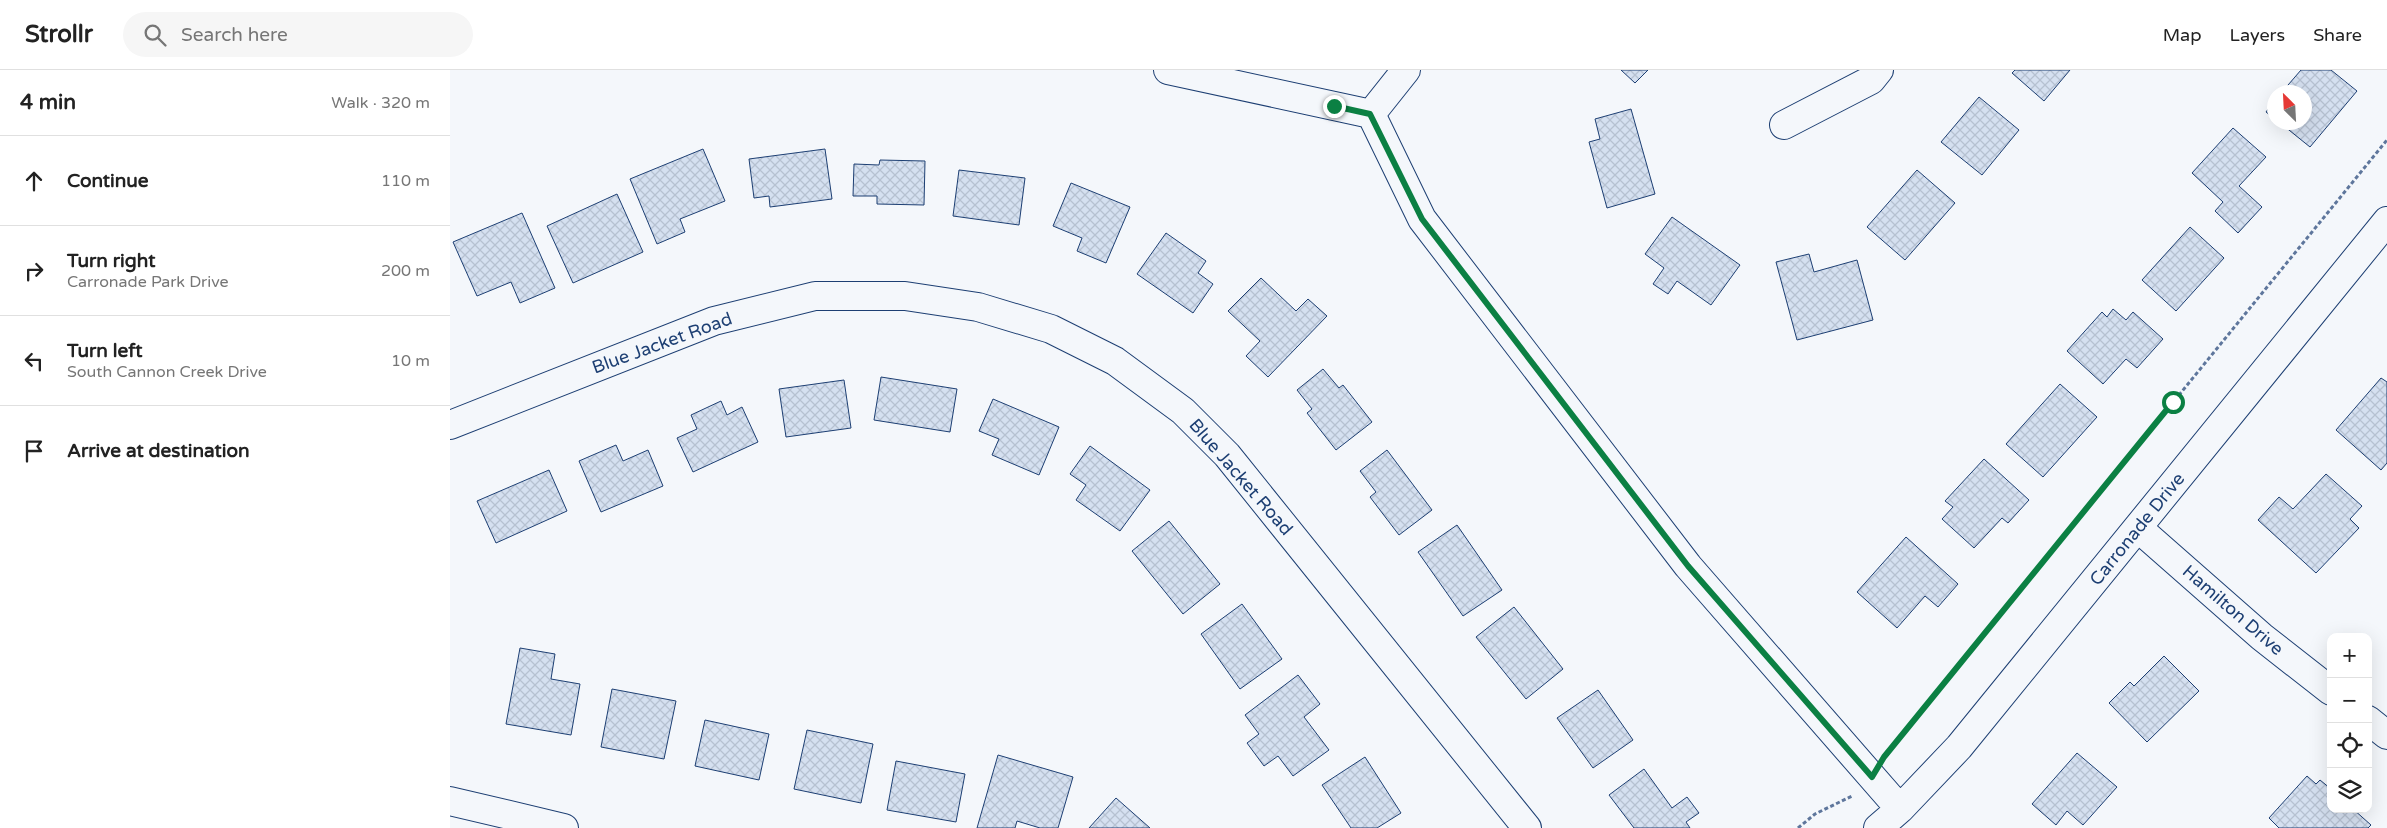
<!DOCTYPE html>
<html lang="en">
<head>
<meta charset="utf-8">
<style>
	:root { --surface:#fff; --page:#f6f6f6; --text:#222; --muted:#767676; --line:#e0e0e0 }
	body { margin:0; font-family:"Varela Round",sans-serif; background:var(--page); color:var(--text) }
	.controls { position:absolute; right:15px; bottom:15px; display:grid; overflow:hidden; border-radius:10px; box-shadow:0 5px 20px #0002 }
	.controls button { width:45px; height:45px; display:grid; place-items:center; padding:0; border:0; border-bottom:1px solid var(--line); background:var(--surface); color:var(--text); font:25px sans-serif }
	.compass { position:absolute; left:1817px; top:15px; width:45px; height:45px; border-radius:50%; background:var(--surface); box-shadow:0 5px 20px #0002; rotate:336deg }
	.stop { position:absolute; width:15px; height:15px; margin:-11px; border:4px solid #0b8043; border-radius:50%; background:#fff }
	.stop.end { background:#0b8043; border-color:#fff; box-shadow:0 1px 5px #0008 }
	.list { margin:0; padding:0; list-style:none }
	h2 { display:flex; justify-content:space-between; align-items:center; height:65px; margin:0; padding:0 20px; font-size:21px }
	h2 small { font-size:16px; font-weight:400; color:var(--muted) }
	.list li { display:grid; grid-template-columns:32px 1fr auto; gap:15px; align-items:center; box-sizing:border-box; height:90px; padding:0 20px; border-top:1px solid var(--line) }
	.list b { display:block; font-size:19px; white-space:nowrap }
	.list p { margin:0; font-size:16px; white-space:nowrap; color:var(--muted) }
	.list em { font-size:16px; font-style:normal; color:var(--muted) }
	.icon { flex:none; width:28px; height:28px; fill:none; stroke:currentColor; stroke-width:2; stroke-linecap:round; stroke-linejoin:round }
	.map { position:relative; flex:none; width:1937px; height:758px; overflow:hidden }
	header { display:flex; align-items:center; gap:30px; box-sizing:border-box; height:70px; padding:0 25px; background:var(--surface); border-bottom:1px solid var(--line) }
	header strong { font-size:24px }
	nav { display:flex; gap:28px; margin-inline-start:auto; font-size:18px }
	.search { width:350px; height:45px; background:var(--page); display:flex; align-items:center; gap:12px; box-sizing:border-box; padding:0 18px; border-radius:28px; color:var(--muted); font-size:19px }
	main { display:flex }
	aside { flex:1; background:var(--surface) }
	.map>svg:first-child { display:block }
	.building { fill:url(#building-cross-hatch); stroke:#1d3f73 }
	.lines { fill:none; stroke-linecap:round; stroke-linejoin:round }
	.minor-casing { stroke:#1d3f73; stroke-width:30 }
	.path { stroke:#5e769c; stroke-width:3; stroke-dasharray:4 2.5; stroke-linecap:butt }
	.minor { stroke:#f4f7fb; stroke-width:28 }
	.route { stroke:#0b8043; stroke-width:6 }
	.labels { text-anchor:middle; dominant-baseline:central; stroke-width:4; stroke-linejoin:round; paint-order:stroke }
	.street-label { font-size:18px; fill:#1d3f73; stroke:#f4f7fb }
</style>
</head>
<body>
<header>
<strong>Strollr</strong>
<div class="search"><svg class="icon" aria-label="search" viewBox="0 0 24 24"><circle cx="10" cy="10" r="6"/><path d="M15 15l6 6"/></svg>Search here</div>
<nav><a>Map</a><a>Layers</a><a>Share</a></nav>
</header>
<main>
<aside>
<h2>4 min<small>Walk · 320 m</small></h2>
<ul class="list">
<li><svg class="icon" aria-label="ahead" viewBox="0 0 24 24"><path d="M12 20V5M6 11l6-6 6 6"/></svg><div><b>Continue</b></div><em>110 m</em></li>
<li><svg class="icon" aria-label="right" viewBox="0 0 24 24"><path d="M7 20v-9h11M14 6l5 5-5 5"/></svg><div><b>Turn right</b><p>Carronade Park Drive</p></div><em>200 m</em></li>
<li><svg class="icon" aria-label="left" viewBox="0 0 24 24"><path d="M17 20v-9H6M10 6l-5 5 5 5"/></svg><div><b>Turn left</b><p>South Cannon Creek Drive</p></div><em>10 m</em></li>
<li><svg class="icon" aria-label="arrive" viewBox="0 0 24 24"><path d="M6 21V4h12l-3 4 3 4H6"/></svg><div><b>Arrive at destination</b></div></li>
</ul>
</aside>
<div class="map">
<svg width="1937" height="758" viewBox="0 0 1937 758">
	<defs>
		<pattern id="building-cross-hatch" width="8" height="8" patternUnits="userSpaceOnUse" patternTransform="scale(1.25)"><rect width="8" height="8" fill="#d5e0f0"/><path d="M0 0l8 8M0 8l8-8" fill="none" stroke="#b6c1d1"/></pattern>
	</defs>
	<rect width="100%" height="100%" fill="#f4f7fb"/>
	<path class="building" d="M1171,0H1198L1185,13Z
		M1565,0H1620L1594,31L1562,3Z
		M1851,0H1881L1907,21L1860,77L1829,52H1854V22H1832Z
		M1529,27L1569,60L1532,105L1491,72Z
		M1824,31V48L1816,42Z
		M1181,39L1205,124L1157,138L1139,72L1150,69L1145,49Z
		M1783,58L1816,87L1789,116L1812,137L1788,163L1765,141L1773,132L1742,103Z
		M253,79L275,131L230,149L235,162L207,174L180,109Z
		M375,79L382,129L320,137L319,126L304,128L299,89Z
		M430,90L475,91L474,135L427,134V126H403L404,94L429,95Z
		M509,100L575,108L569,155L503,146Z
		M1467,100L1505,133L1455,190L1417,157Z
		M621,113L680,137L656,193L627,181L632,168L603,156Z
		M167,124L193,182L123,213L97,156Z
		M72,143L105,218L70,233L61,212L27,226L3,172Z
		M1222,147L1290,195L1261,235L1227,211L1218,224L1203,214L1214,198L1195,184Z
		M1740,157L1774,188L1726,241L1692,210Z
		M716,163L756,191L748,203L763,214L743,243L687,204Z
		M1359,184L1364,202L1407,190L1423,250L1347,270L1326,192Z
		M811,208L846,241L858,229L877,246L818,307L796,286L810,271L778,241Z
		M1663,239L1676,250L1683,242L1713,269L1687,298L1676,289L1653,314L1617,281L1652,242L1657,247Z
		M873,299L889,318L893,315L922,352L886,380L857,343L862,339L847,320Z
		M431,307L507,319L500,362L424,350Z
		M1931,308L1937,312V393L1931,400L1886,360Z
		M394,310L401,358L336,367L329,319Z
		M1610,314L1647,347L1593,407L1556,374Z
		M543,329L609,357L589,405L542,385L549,369L529,361Z
		M271,331L277,345L292,337L308,372L243,402L227,368L247,359L241,345Z
		M166,375L173,391L198,380L213,416L151,442L129,391Z
		M640,376L700,420L670,461L626,430L636,415L620,404Z
		M937,380L982,440L949,465L920,427L926,422L910,401Z
		M1534,389L1579,430L1558,453L1552,448L1524,478L1492,449L1503,437L1495,431Z
		M99,400L117,441L46,473L27,431Z
		M1876,404L1912,436L1900,449L1909,458L1866,503L1808,450L1829,427L1843,439Z
		M719,451L770,514L733,544L682,481Z
		M1007,455L1052,520L1013,546L968,482Z
		M1456,467L1508,514L1488,537L1475,526L1447,558L1407,522Z
		M792,534L832,589L790,619L751,564Z
		M1064,537L1113,599L1076,629L1026,567Z
		M70,578L105,584L101,609L130,614L121,665L56,654Z
		M1714,586L1749,621L1697,672L1659,633L1680,612L1684,616Z
		M848,605L870,634L854,647L879,680L843,706L828,686L814,696L797,673L809,664L795,645Z
		M162,619L226,631L214,689L151,677Z
		M1148,620L1183,670L1143,698L1107,648Z
		M255,650L319,664L309,710L245,696Z
		M357,660L423,674L411,733L344,719Z
		M1627,683L1667,717L1633,755L1617,741L1606,755L1582,734Z
		M548,685L623,707L608,758H590L567,751L565,758H527Z
		M915,687L951,743L927,758H901L872,715Z
		M446,691L515,704L506,752L437,740Z
		M1194,699L1222,738L1237,727L1249,743L1236,752L1240,758H1184L1159,725Z
		M1857,706L1866,714L1870,710L1881,719V739H1903L1921,755L1918,758H1829L1819,748Z
		M666,728L700,758H639Z"/>
	<g class="lines">
		<defs>
			<path id="minor" d="M718,0L921,44
				M921,44L972,149L1238,496L1450,739
				M921,44L956,0
				M1334,55L1421,10L1429,0
				M0,355L264,251L365,226H455L528,237L601,259L665,291L733,341L777,385L1077,758
				M1688,458L1812,567L1881,621
				M1918,650L1937,665
				M0,731L114,758
				M1428,758L1450,739L1509,677L1937,151"/>
		</defs>
		<use href="#minor" class="minor-casing"/>
		<path class="path" d="M1437,683L1937,70
			M1348,758L1365,744L1402,726"/>
		<use href="#minor" class="minor"/>
	</g>
	<g class="lines">
		<path class="route" d="M884,36L920,44L972,149L1238,496L1422,707L1434,687L1723,332"/>
	</g>
	<g class="labels">
		<g class="street-label">
			<text transform="translate(212 273) rotate(-20)">Blue Jacket Road</text>
			<text transform="translate(791 407) rotate(49)">Blue Jacket Road</text>
			<text transform="translate(1687 459) rotate(-51)">Carronade Drive</text>
			<text transform="translate(1783 540) rotate(41)">Hamilton Drive</text>
		</g>
	</g>
</svg>
<div class="controls">
<button>+</button>
<button>−</button>
<button><svg class="icon" aria-label="locate" viewBox="0 0 24 24"><circle cx="12" cy="12" r="6"/><path d="M12 2v4M12 18v4M2 12h4M18 12h4"/></svg></button>
<button><svg class="icon" aria-label="layers" viewBox="0 0 24 24"><path d="M12 4l9 5-9 5-9-5zM3 14l9 5 9-5"/></svg></button>
</div>
<svg class="compass" viewBox="-18 -18 36 36"><path d="M0-13l5 13h-10z" fill="#e53935"/><path d="M0 13l5-13h-10z" fill="#767676"/></svg>
<div class="stop" style="left:1723px;top:332px"></div>
<div class="stop end" style="left:884px;top:36px"></div>
</div>
</main>
</body>
</html>
